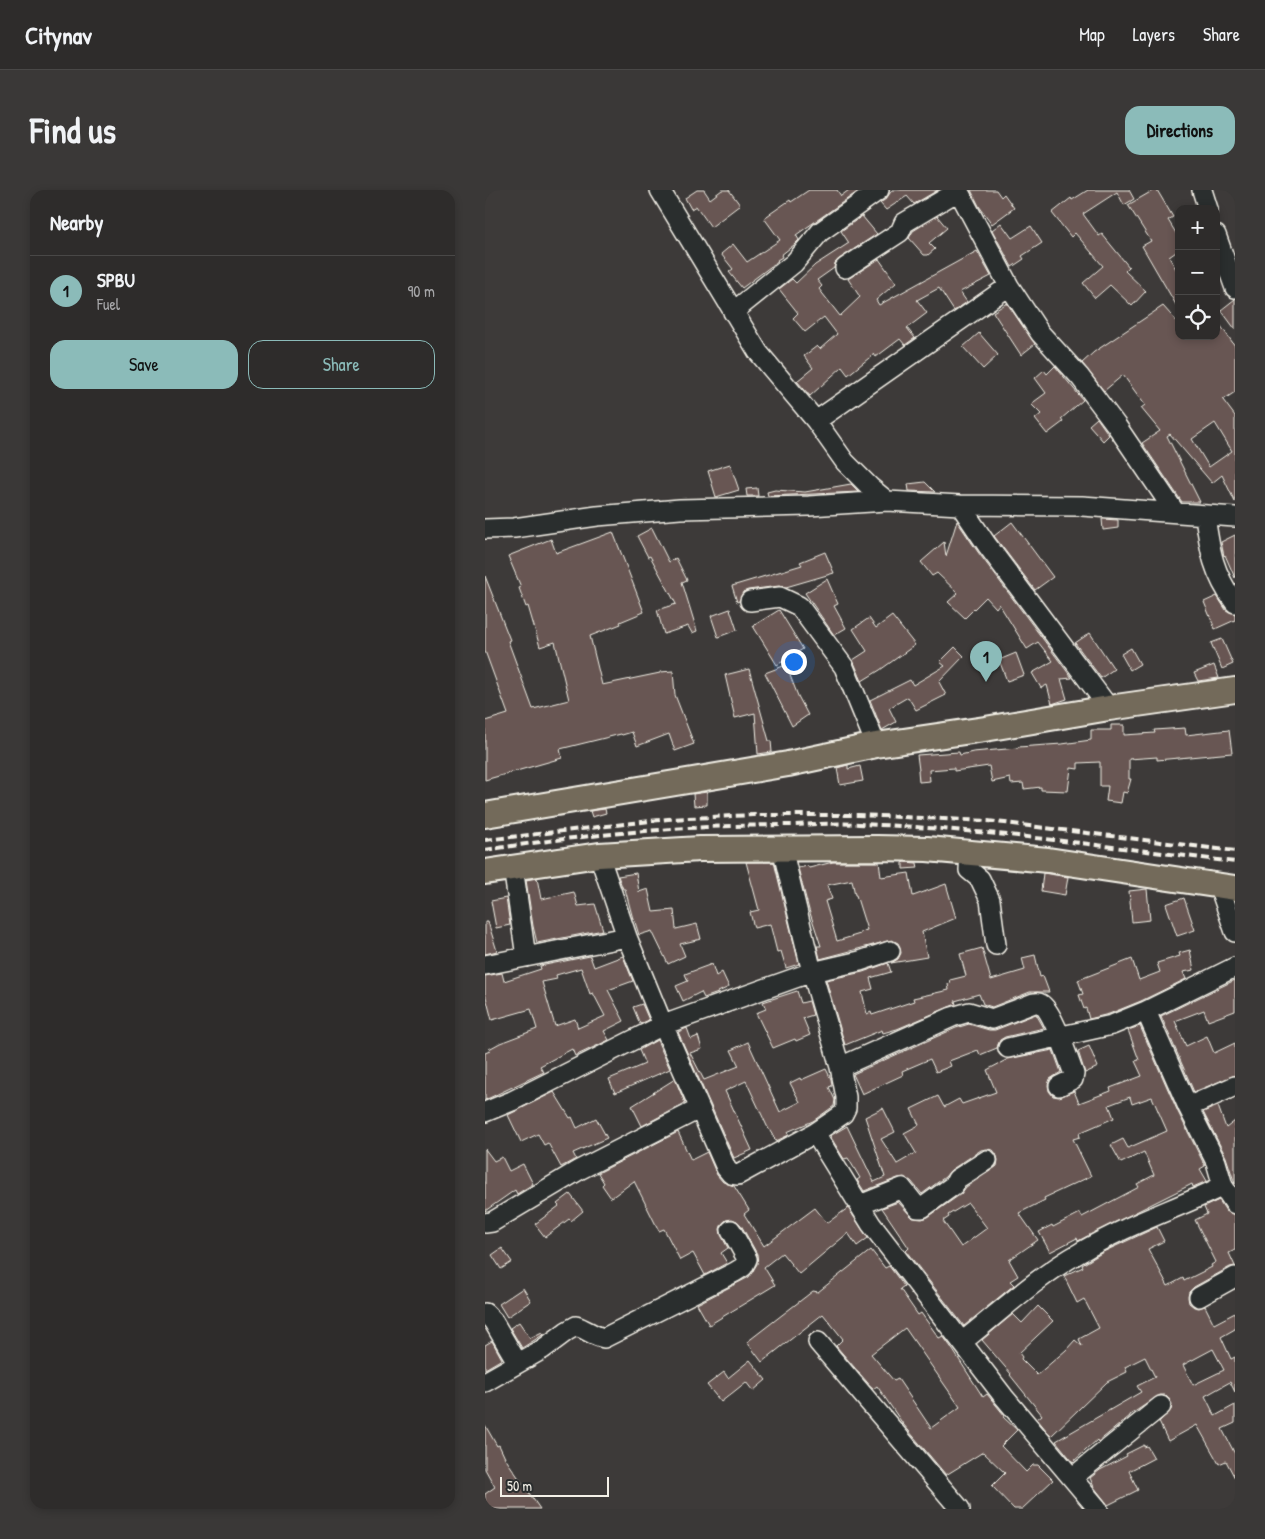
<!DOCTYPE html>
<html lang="en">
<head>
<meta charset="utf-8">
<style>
	:root { --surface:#2e2c2b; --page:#3a3837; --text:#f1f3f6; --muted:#a7a7a9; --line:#494847; --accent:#8bbbb9 }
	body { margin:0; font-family:"Patrick Hand",sans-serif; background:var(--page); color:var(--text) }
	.controls { position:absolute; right:15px; top:15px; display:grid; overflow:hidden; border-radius:10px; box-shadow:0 2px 8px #0003 }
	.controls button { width:45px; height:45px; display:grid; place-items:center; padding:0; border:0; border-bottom:1px solid var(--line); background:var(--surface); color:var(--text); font:25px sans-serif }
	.scale { position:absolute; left:15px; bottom:12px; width:109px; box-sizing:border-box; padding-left:5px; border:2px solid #f4f1e8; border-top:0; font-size:14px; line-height:18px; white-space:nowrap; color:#f4f1e8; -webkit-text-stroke:4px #2a2d2e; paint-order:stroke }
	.you { position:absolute; left:308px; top:471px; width:18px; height:18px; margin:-12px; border:4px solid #fff; border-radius:50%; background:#1a73e8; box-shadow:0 0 0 8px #1a73e833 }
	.badge { display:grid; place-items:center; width:32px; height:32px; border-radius:50%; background:var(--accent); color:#111; font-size:16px; font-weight:700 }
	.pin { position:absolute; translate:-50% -41px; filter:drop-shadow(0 1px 2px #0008) }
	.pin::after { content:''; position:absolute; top:26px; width:18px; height:15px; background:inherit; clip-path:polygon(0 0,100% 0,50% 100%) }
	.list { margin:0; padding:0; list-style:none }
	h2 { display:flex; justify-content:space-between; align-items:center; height:65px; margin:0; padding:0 20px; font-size:21px }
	h2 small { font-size:16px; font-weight:400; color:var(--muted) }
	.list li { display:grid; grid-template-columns:32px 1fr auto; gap:15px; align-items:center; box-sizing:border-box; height:70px; padding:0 20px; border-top:1px solid var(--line) }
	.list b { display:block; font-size:19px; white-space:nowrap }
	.list p { margin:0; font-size:16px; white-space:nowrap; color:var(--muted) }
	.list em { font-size:16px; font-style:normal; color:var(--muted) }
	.actions { display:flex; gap:10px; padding:15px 20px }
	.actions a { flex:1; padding:11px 0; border:1px solid var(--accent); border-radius:15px; text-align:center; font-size:18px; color:var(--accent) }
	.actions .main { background:var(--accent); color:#111 }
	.icon { flex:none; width:28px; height:28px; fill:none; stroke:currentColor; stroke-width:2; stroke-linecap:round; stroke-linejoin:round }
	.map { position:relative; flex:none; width:750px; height:1319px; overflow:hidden; border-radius:15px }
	header { display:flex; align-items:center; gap:30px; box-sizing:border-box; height:70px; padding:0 25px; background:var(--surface); border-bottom:1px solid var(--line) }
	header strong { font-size:24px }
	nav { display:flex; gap:28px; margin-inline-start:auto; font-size:18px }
	.intro { display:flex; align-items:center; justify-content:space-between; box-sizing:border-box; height:120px; padding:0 30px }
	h1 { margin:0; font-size:35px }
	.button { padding:12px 22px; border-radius:15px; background:var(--accent); color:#111; font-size:18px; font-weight:700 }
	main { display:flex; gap:30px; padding:0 30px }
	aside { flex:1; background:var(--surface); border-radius:15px; box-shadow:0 2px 8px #0003 }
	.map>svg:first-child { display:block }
	.building { fill:#685752; stroke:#f4f1e8; fill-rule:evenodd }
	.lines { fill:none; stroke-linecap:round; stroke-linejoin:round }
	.minor-casing { stroke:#f4f1e8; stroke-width:22 }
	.major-casing { stroke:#f4f1e8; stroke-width:28 }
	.minor { stroke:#2a2d2e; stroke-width:19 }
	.major { stroke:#736b5a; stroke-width:24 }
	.rail { stroke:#f4f1e8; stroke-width:4; stroke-dasharray:8 4; stroke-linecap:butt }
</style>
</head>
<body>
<header>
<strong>Citynav</strong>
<nav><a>Map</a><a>Layers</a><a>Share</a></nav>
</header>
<div class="intro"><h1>Find us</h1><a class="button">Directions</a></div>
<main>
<aside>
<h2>Nearby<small></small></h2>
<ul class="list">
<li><span class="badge">1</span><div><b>SPBU</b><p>Fuel</p></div><em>90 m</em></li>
</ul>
<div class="actions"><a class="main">Save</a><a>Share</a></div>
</aside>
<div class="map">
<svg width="750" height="1319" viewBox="0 0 750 1319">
	<rect width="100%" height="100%" fill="#3d3a39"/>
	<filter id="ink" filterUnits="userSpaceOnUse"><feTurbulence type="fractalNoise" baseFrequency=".02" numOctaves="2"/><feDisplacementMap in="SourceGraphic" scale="10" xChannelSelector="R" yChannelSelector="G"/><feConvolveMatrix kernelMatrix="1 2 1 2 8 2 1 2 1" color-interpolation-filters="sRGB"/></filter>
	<g filter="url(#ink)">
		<path class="building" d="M212,0H219L225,9L237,0H244L255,15L226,37L211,16L206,19L200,8Z
			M324,0H352L356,6L364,0H375L311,45L314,50L309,55L296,65L297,67L292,70L293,71L257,98L244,82L248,79L236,64L248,54L262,72L295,50L279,28L305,10L306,12Z
			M407,0H453L429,14L422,6L401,20L395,13L401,9Z
			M486,0H511L516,7L519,4L529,18L507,34L494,16Z
			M603,0H644L649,9L639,15L632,2L598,24L614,46L617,44L644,77L640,81L661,101L647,116L625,95L610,108L598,93L618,76L590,43L586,47L567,23L586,8L587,10Z
			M669,0H672L688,27L683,30L694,48V60L684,67L694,84V120L657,56L666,51L643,15Z
			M377,26L392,44L354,69L350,73L349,78L332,90L337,96L334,99L355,126L375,107L363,89L394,69L411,93L391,110L394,115L492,61L506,86L475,102L482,112L469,121L454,98L432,110L442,123L422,138L430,148L420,155L415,149L391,167L389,164L363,185L357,177L325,206L312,191L328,178L319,166L332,156L335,159L352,144L339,127L320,142L308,128L313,123L294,99L307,89L311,93L330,75L364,53L356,41Z
			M452,26L462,38L444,53L450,59L443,65H439L424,48L428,41Z
			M516,33L527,48L546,36L557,53L537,66L539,69L527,77L507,40Z
			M750,109V139L736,120Z
			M522,113L550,154L536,165L508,122Z
			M678,116L694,134V146H731V129L750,156V202L738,210L750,226V312L737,285L727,293L685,244L682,246L715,312H697L657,253L675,241L656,218L660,215L638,185L619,201L597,173L609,162ZM730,233L747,261L724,277L707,249Z
			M494,143L513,165L498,179L478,157Z
			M570,176L598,210L576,229L578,232L562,244L550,229L556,224L546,214L561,203L550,188L559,180L562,184Z
			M612,228L624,245L618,251L604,235Z
			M245,274L254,300L231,307L223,281Z
			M440,292L450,302L424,301L423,294Z
			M366,294L374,302L283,306L282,302L290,300L320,302Z
			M272,298L273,306H262L261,299Z
			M617,329L633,330V338L618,340Z
			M472,331L493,362L587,488L576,489L582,509L567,514L562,495L556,498L547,483L568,471L553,452L542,459L514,414L511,418L501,407L480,428L463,412L473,403L452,383L447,386L436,372L459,352L461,366Z
			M527,332L568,387L550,400L509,346Z
			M167,338L184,372L191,368L202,390L197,392L212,441L207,443L203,436L179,444L172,420L191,414L165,366L163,367L152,346Z
			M128,342L159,422L135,432L136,434L105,446L117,495L175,483V482L188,481L190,505L209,554L190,561L184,544L152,556L147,542L137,545L136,544L75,559L77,568L0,590V531L23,524L0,461V386L25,450L23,451L48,519L84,510L70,452L55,457L43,416L41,417L34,398L36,397L23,366L66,349L71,363Z
			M750,345V388L740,365L739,366L736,352Z
			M340,362L349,383L301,397L294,396L263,400L258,402L254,411L252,412L247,396L317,375L315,372Z
			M342,389L353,414L349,416L361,438L349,445L320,403Z
			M732,406L741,420L750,424V430L730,439L719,412Z
			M245,419L252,440L233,447L226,426Z
			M294,420L318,459L292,475L268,436Z
			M407,426L430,455L395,480L377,491L368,470L382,461L368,439L384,428L391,438Z
			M605,443L629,479L616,488L590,453Z
			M737,449L748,474L737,479L726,453Z
			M470,457L479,466L454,492L461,505L431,520L423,507L404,518L411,532L397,540L385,510L425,490L428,495L460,476L455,472Z
			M646,458L655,474L645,480L636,464Z
			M531,463L539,485L522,491L514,470Z
			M301,475L313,506L323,525L307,536L280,483Z
			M729,475L734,488L713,491L709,483Z
			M264,479L284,551H286L287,562L273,564L270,523L250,528L240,485Z
			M626,535H639V545L670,543L669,540L700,538L701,545L744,540L747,563L672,570V567L644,569V589H646L642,603L638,602L636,613L621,611L623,596H615V572L593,573V579L586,578L583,601L556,600V597L539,599L538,593L526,594L525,588L507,592L504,576L469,581V578L444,580L445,591L434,592L433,580H434L432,565L474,562L475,565L488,562L533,558V557L577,554L606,550V540H626Z
			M363,575V579L375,576L378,591L355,595L352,578Z
			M222,602V615L209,616L208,604Z
			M120,619L121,623L107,627L105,621Z
			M261,672H289L314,774L301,778L296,761L292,762L285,734L269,738L265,722L274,720Z
			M348,672H394L396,687L424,683L428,706L461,694L471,728L437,742L442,767L406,773L413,769L416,763L415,757L413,753L407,750L335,769L332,756H336L324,720L313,678L323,676L324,678ZM367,690L370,705H371L382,740L375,742V744L352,751L340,711L347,709L342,695Z
			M418,672L432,673L433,678L418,679Z
			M151,683L154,702L163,699L168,722L189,720L191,739L212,734L216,749L195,754L200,766L183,774L167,741L154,745L149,729H148L140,699H138L133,686Z
			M558,683L583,687L580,705L556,701Z
			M52,688L56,709L89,702L93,716L110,714L118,740L52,753L48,736L41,690Z
			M662,699L665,730L647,732L644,701Z
			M21,708L25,735L11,738L6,711Z
			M699,708L710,740L692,746L681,714Z
			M0,732H3L12,761L0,764Z
			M497,758L506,790L540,780L537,768L550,765L555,787L558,786L564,802H545L507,817L498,814L494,804L470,811L471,814L412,839L398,843L397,840L360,855L341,790L378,782L403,773L406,782L385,788L388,799L377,802L382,824L386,822L387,825L429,811L428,808L464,800L463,794L466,793L465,790L481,786L475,764Z
			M705,760L709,780L698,782L701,789L656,811L624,824L604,829L601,818L599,819L594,805L598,804L593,790L647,769L654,790L675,782L672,773L695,766L694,763Z
			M105,766L109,777L138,766L148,791L123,800L139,831L119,841L124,850L90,866L87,859L55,876L59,882L0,910V863L5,861L4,859L15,853L52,839L46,819L7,830L0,803V786L17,783L19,791L56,779L55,776ZM96,778L105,804L108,803L120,826L93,838L90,829L70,836L57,792L72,789L71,785Z
			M227,774L231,786L237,782L244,797L233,802V803L219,808L216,802L198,811L191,796L203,791L200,784Z
			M750,790V821L723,831L719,820L690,831L701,856L722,846L729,863L750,853V885L709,902L676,826Z
			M312,801L316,813L324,811L328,825L318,828L325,845L311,851L310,849L288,858L271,823L281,819L278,812Z
			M157,814L164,830L155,834L148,817Z
			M551,824L559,838L520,847L515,850L512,858L495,865L493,860L464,871L466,876L451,882L445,869L417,881L418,885L377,904L368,884L471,838L484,834L504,840H510Z
			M655,836L693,922L720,976L715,979L722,991L708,997L707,994L593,1051L592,1048L565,1062L554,1042L567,1035L568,1037L595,1023L597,1027L654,997L652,994L669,985L659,962L636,973L626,955L638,949L643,958L682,941L667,907L647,914L645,907L624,915L629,928L594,943L595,947L588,949L606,986L559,1008L560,1010L534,1023L553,1050L524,1070L533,1086L525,1091L529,1095L479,1136L421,1061L424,1058L397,1018L413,1012L428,1028L437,1029L443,1027L476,1004L481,997L508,979L512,976L513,970L511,964L508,960L502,959L496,960L466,980L460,987L437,1004L426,991L419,987L413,988L379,1001L372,990L375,988L363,968L359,969L345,946L362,936L389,992L400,987L380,927L398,918L410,942L396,949L412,974L431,963L419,943L434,935L426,919L453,906L459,917L474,909L477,914L511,902L502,880L523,869L568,860L576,882L565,889L563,895L564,901L568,906L574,907L589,901L594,913L626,901L625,898L657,886L650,871L654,870L643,840ZM483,1013L502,1038L476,1057L458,1031L464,1027L463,1025Z
			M202,838L206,849L213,846L217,859L205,863L219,890L254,876L246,860L263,852L295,922L315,912L305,893L315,888L316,890L341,879L346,889L347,896L344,897L350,910L349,916L328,931L302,942L304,945L291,951L282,936L261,891L240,901L267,960L249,968L193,842Z
			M172,850L185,879L130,903L124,889L160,874L154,860Z
			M604,856L613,877L600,883L593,861Z
			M190,889L200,913L157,936L147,916Z
			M69,902L85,928L87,927L92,938L111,928L122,948L88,963L91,969L76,977L63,953L59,955L53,944L36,952L23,925Z
			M733,916L741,938L750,931V994L741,967L718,922Z
			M193,942L206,970L222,962L232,985L238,992L249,996L264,1020L259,1024L279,1056L330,1018L342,1033L363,1018L383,1048L372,1056L363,1043L314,1084L297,1063L279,1077L290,1095L224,1135L212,1114L264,1087L272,1074V1064L256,1035L252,1031L247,1029L241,1030L237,1034L235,1039L236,1045L243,1058L236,1063L242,1073L220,1085L208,1063L195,1070L179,1039L174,1041L149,991L126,1008L117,995L119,993L113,983Z
			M0,959L9,971L17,967L24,981L38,974L48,994L32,1004L30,1000L0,1021Z
			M85,1004L98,1021L86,1031L84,1029L60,1047L50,1034L74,1016L72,1014Z
			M734,1010L741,1021L750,1025V1060L744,1063L750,1076L745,1077L709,1097L704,1102L703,1107L704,1113L709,1117L714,1118L720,1116L729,1134L750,1123V1139L736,1147L746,1169L750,1167V1202L745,1192L720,1206L730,1226L750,1215V1233L737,1239L750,1264V1288L741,1271L734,1274L712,1235L683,1251L674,1232L686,1220L687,1214L684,1209L680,1205H675L645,1225V1226L613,1252L612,1250L588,1272L571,1251L656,1202L652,1196L670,1187L660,1167L640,1177L642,1182L622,1192L566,1246L552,1229L557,1225L525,1185L526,1184L497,1150L528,1124L537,1133L553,1116L568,1131L534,1163L537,1167L536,1169L552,1185L581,1160L590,1150L597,1156L594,1149L614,1138L599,1109L592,1113L579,1086L598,1077L597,1075L618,1062L672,1037L679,1051L663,1059L675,1081L683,1096L698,1088L699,1091L727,1077L726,1075L731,1072L710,1030L722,1024L719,1017ZM728,1159L739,1180L708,1195L698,1175Z
			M17,1058L27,1072L16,1079L7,1065Z
			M386,1060L400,1078L404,1076L419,1096L415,1099L433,1125L436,1123L454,1148L458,1146L466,1157L498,1207L502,1204L520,1226L518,1227L532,1240L516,1256L541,1282L548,1275H553L568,1290L537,1319H529L507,1296L520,1283L498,1262L461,1285L418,1234L392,1196L388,1199L351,1156L358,1149L338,1124L277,1172L262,1152L328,1101L333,1102ZM420,1138L475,1217L446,1238L413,1189L409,1191L386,1164Z
			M38,1098L46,1111L22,1127L14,1114Z
			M34,1132L45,1148L57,1142L59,1144L37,1158L25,1138Z
			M7,1151L17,1169L0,1179V1155Z
			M265,1170L281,1190L268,1201L261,1192L236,1212L222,1195L239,1182L243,1188Z
			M0,1235L12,1256L14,1255L20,1268L55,1319H0V1304L10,1297L0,1279Z
			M659,1255V1257L662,1256L669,1268L644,1281L653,1300L623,1315L609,1297L605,1288L615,1280L642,1266L641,1264Z"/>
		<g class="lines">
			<defs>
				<path id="minor" d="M175,0L273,162L331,231L360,272L385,297L402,311
					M473,0L524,96L555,143L595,187L631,235L690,322
					M717,0L723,19
					M731,45L750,98
					M360,78L415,42L419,33L473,1
					M248,122L309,73L335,42L394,0
					M331,231L524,96
					M475,315L502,355L624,518
					M720,326C725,361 728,383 750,413
					M0,339L29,338L112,326L195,319L324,316L402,311L475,315L597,316L750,327
					M265,411L295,407L314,416L359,477L391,555
					M297,658L327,782L355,877L361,907V918L358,924L330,943L386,1034L519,1207L613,1319
					M485,662L484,680L495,689L505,710L511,755
					M114,665L142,747L178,835L241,978L246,984L253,985L330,943
					M28,677L41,767
					M734,696L750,742
					M0,775L142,747
					M661,821L703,917L731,972L738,996L750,1014
					M523,858L627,835L661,821L750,777
					M355,877L467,827L484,822L507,829L549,813C552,813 553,812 556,814C568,821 583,869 589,884L588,889L574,896
					M703,917L750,896
					M0,922L27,911L178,835L327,782L375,771L405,761
					M375,1015L417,998L433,1018H437L469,995L472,989L502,970
					M0,1033L7,1032L94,980L214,919
					M714,1107L750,1087
					M0,1123L8,1131L32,1172
					M333,1152L475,1319
					M477,1152C516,1121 553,1086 596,1062C641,1035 691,1019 738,996
					M0,1192L58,1159L82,1141L91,1136C101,1139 108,1146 119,1148L250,1082L258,1077L262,1069L246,1040
					M587,1288L676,1216"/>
				<path id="major" d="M0,625L303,574L391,555L500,539L624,518L750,500
					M0,682L114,665L215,659L392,658L442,659L563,670L750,698"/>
			</defs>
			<use href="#minor" class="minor-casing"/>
			<use href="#major" class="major-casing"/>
			<use href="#minor" class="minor"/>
			<use href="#major" class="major"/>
			<path class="rail" d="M0,650L183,629L269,625H373L503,631L750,661
				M0,660C102,644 206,635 309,635C331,634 352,633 374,634C500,639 625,657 750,672"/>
		</g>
	</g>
</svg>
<div class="controls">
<button>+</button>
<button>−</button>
<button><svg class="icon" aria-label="locate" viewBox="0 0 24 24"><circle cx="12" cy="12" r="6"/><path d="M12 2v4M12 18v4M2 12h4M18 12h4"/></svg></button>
</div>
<div class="scale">50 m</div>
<div class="you"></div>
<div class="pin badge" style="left:501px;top:492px">1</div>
</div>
</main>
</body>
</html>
